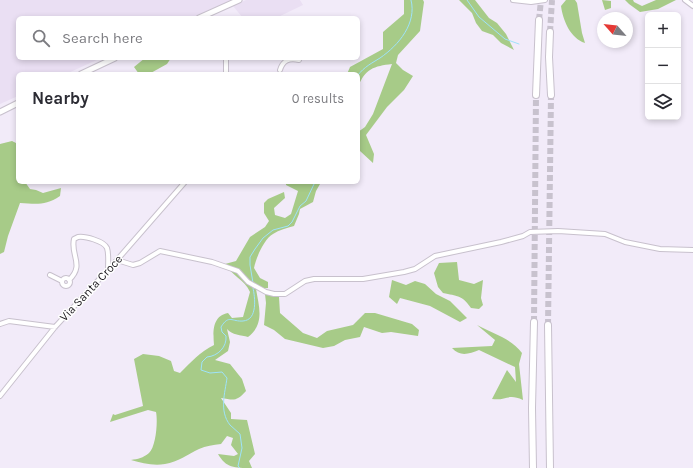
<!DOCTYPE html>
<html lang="en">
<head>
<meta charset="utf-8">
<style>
	:root { --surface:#fff; --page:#f2f2f3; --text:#2b2b33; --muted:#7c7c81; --line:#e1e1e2 }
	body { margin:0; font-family:Karla,sans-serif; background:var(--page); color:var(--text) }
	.controls { position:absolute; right:12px; top:12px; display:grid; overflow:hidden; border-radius:6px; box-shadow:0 2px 6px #0003 }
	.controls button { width:36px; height:36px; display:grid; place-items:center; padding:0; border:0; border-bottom:1px solid var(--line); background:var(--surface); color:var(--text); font:20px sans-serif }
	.compass { position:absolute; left:597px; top:12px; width:36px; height:36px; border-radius:50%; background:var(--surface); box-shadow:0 2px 6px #0003; rotate:297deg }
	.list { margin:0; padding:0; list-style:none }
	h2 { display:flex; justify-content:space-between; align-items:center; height:52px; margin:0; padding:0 16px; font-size:17px }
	h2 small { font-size:13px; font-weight:400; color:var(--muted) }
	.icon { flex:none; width:22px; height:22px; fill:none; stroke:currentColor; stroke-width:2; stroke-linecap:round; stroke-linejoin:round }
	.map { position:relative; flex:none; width:693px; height:468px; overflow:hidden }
	.search { position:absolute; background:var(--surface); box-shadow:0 2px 6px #0003; left:16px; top:16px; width:344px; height:44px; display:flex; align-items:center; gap:10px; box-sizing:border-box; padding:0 14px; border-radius:6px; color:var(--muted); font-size:15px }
	.panel { position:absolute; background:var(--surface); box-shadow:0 2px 6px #0003; left:16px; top:72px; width:344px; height:112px; border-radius:6px }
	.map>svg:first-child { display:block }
	.built { fill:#eadff3 }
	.green { fill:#a7cb88 }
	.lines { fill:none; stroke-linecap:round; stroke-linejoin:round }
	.stream { stroke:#9ee3f9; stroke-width:1 }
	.highway-tunnel { stroke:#c8c2ce; stroke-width:6; stroke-dasharray:6 3; stroke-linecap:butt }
	.minor-casing { stroke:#c8c1cd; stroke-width:6 }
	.major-casing { stroke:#c8c1cd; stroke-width:7 }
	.highway-casing { stroke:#c8c1cd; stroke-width:8 }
	.minor { stroke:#fff; stroke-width:4 }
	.major { stroke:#fff; stroke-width:5 }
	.highway { stroke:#fff; stroke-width:6 }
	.labels { text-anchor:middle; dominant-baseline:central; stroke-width:3; stroke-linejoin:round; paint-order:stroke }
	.street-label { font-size:12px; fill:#1f1c21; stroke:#fff }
</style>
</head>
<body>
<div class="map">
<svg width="693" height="468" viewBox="0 0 693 468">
	<rect width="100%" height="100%" fill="#f2ebf9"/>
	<path class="built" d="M0,0H235L192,18H18V58H101L66,74H18V96L0,104Z
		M246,0H300L303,5L276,18H243L233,6Z"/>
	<path class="green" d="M404,0H423L424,2L420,31L398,55L396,63L403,70L413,76L404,90L387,107L366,135L374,154L373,163L360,151L358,152V132L365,127L373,114L392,64C374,66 365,69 358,87V74H347L350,67L383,49V32L404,14Z
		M459,0H475L489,18L497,23L506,34L514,50L501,43L493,35L482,31L476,23L472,13Z
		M566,0H575L577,3L582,33L585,43C570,38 563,20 561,6Z
		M602,0L611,1V8L605,10Z
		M625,0H633L634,2L642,6L656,0H676L658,9L640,12L629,4Z
		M145,58H171L167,64L149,74H139L134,67Z
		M12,141L18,144V182H25L30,189L36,190L43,193L61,188L60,196C45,206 36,204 20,203L8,236L4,252L0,254V144Z
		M286,182H336L320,184L316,191L313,202L300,209L299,214L294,226C287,228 279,230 273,234C264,239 256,258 254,268L260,278L268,282V288L256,289C259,307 265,324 248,337C241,335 232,335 227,329L230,342L228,351L215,360L230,364L242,379L246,391C236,402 234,400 221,398L231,413V419L247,420L255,454L249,461L252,468C234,468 226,468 218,454L234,456L238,454L231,445L233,438L227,436L221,444C213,445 206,446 199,449C188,454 178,462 165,464C153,466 142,463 131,460C138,459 143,458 149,453C156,447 158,421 156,412L148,410L110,422L113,414L115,415L143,406L134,359L143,354L159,356L171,361L174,371L180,373C191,362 200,352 214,345C213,332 212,316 228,313L232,318L243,317L250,292C245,280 231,275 225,264L236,261L250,237L265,227L269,221L264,213V203L268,199L284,192L285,198L274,208L275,215L285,218L291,214L298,191L286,185Z
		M457,262L459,280L474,284L483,280L481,298L483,305L479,309L471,308C462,295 457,296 443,293L438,287L434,273L439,263Z
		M392,280L406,285L415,281L425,284L436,294L450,301L467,318L460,322L430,306L400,298L397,304L389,297Z
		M265,294L279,297L280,313L303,333L317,338L327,331L353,325L365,313H375L412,324L419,330L418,336L391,332L382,333L364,327L360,337L345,340L334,346L323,348L285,339L274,330L264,325L266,303Z
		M477,325C492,333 512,339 522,353L519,364L523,400C508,393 506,401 492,399L507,370L516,382L515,367L479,350C469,354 460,357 452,348L492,346L495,340Z"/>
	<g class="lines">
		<path class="stream" d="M467,0L479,17L505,39L519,44
			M358,75C364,67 372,63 380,58C399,45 417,23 411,0
			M253,283L250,265V257L255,249L263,238L273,230L288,226L292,222L300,206L306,201L315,182
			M240,468L238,466L242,448L240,434C237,431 233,428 230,425C219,411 225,393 227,378L222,372L210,373L201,370L202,362L207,357C218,356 227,347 226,336L222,332L221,327C229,314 232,322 243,321C258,320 255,297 253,288"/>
		<path class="highway-tunnel" d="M539,20L541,0
			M550,32L552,0
			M534,322L536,95
			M548,325L551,95"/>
		<defs>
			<path id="minor" d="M513,0L531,2L545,0
				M685,0L693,6
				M280,70C283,60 289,58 299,60
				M226,74V58
				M117,260L133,265L140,263L160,251L212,262L238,271L248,282L266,292L274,294H285L305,281L314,279H363L404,272L415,269L435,256L501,242L523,236L530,232L558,231L605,234L625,242L660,249L693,250
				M50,275L62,281
				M62 282a4 4 0 1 1 8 0a4 4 0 1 1-8 0Z
				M69,280C85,265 70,255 74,239L78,237C85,236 104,241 107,248C109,254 108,264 108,270
				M0,324L9,321L55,327
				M0,396L55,327L117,260L185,182"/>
			<path id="major" d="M199,18L239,0
				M81,74L115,58
				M0,112L18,103"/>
			<path id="highway" d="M550,32L549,57L551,95
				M536,95L539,20
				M548,325L550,468
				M533,468L532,408L534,322"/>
		</defs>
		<use href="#minor" class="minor-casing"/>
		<use href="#major" class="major-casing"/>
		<use href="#highway" class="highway-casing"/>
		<use href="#minor" class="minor"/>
		<use href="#major" class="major"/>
		<use href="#highway" class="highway"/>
	</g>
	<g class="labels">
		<g class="street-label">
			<text transform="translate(91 288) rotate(-47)">Via Santa Croce</text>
		</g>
	</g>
</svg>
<div class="controls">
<button>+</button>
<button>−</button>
<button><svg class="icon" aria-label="layers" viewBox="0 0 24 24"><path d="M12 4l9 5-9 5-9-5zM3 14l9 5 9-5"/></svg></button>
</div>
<svg class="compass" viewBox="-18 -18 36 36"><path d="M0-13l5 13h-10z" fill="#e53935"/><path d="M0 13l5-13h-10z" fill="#7c7c81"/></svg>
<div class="search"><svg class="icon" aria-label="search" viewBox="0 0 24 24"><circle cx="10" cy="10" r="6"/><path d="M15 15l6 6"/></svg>Search here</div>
<section class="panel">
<h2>Nearby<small>0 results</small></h2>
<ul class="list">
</ul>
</section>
</div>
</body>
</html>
